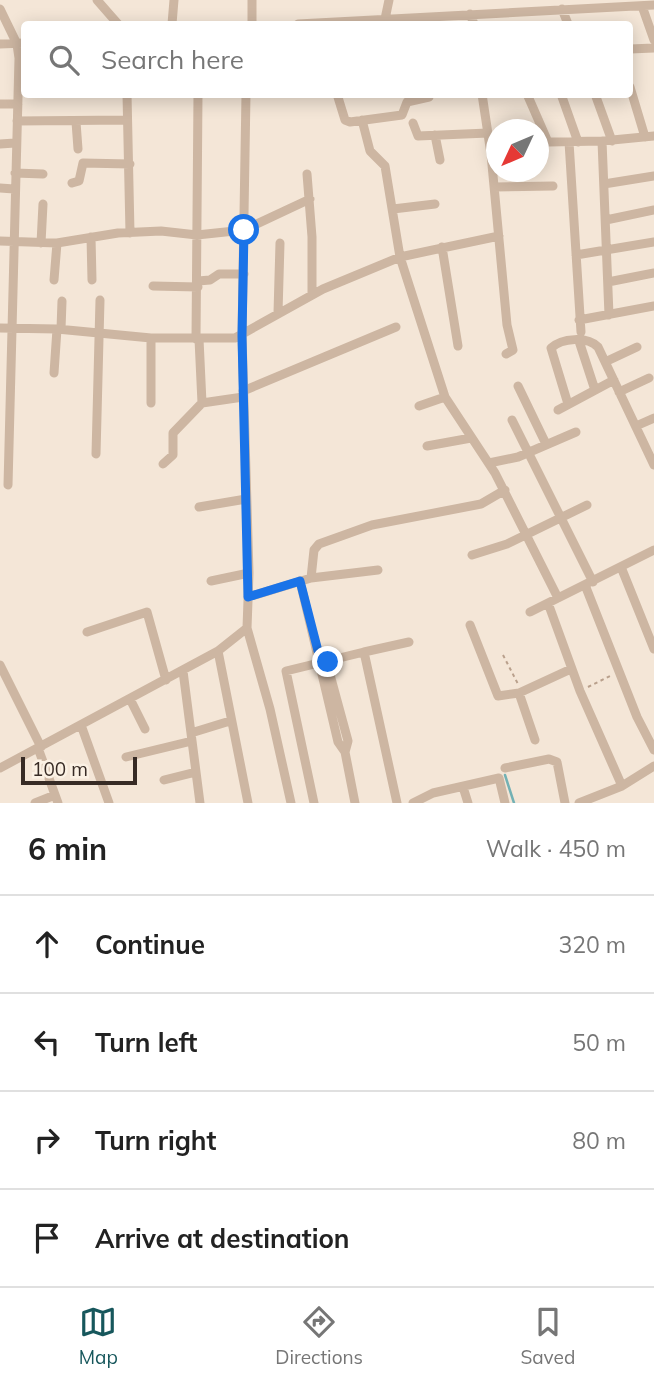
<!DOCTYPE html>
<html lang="en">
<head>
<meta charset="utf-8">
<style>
	:root { --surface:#fff; --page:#f6f6f6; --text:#222; --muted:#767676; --line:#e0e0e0; --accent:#17575c }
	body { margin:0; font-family:Mulish,sans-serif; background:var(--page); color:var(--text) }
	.compass { position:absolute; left:486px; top:119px; width:63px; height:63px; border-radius:50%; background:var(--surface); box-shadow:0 4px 18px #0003; rotate:226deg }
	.scale { position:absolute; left:21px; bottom:18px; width:116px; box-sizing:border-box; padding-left:7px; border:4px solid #372b25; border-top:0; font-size:19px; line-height:24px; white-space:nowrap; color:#372b25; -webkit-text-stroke:5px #fbf1e4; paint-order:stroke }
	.stop { position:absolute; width:21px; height:21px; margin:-16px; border:5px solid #1a73e8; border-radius:50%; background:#fff }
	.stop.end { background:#1a73e8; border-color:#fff; box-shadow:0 2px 7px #0008 }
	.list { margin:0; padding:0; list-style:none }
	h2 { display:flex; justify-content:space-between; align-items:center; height:91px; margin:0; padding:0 28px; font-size:30px }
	h2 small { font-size:23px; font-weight:400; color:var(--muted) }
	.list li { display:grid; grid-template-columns:46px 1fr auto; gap:21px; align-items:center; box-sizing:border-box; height:98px; padding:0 28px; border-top:2px solid var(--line) }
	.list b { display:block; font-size:26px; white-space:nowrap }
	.list em { font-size:23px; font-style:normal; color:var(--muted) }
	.icon { flex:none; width:38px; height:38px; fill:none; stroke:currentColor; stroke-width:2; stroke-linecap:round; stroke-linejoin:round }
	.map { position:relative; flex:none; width:654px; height:803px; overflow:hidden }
	.search { position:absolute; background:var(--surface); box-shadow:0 4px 18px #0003; left:21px; right:21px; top:21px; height:77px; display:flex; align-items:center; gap:18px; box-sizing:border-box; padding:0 24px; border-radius:7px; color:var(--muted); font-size:26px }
	.sheet { height:483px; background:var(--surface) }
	nav { display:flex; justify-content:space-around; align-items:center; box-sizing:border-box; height:98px; border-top:2px solid var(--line); background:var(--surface); font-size:19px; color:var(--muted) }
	nav a { display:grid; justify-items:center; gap:4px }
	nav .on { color:var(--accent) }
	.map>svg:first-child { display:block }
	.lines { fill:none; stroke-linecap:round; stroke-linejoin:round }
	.stream { stroke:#73b1b4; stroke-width:2.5 }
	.path { stroke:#b9a08c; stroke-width:2; stroke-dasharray:3.5 3.5; stroke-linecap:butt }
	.minor { stroke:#cdb6a2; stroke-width:9 }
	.route { stroke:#1a73e8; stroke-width:9 }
</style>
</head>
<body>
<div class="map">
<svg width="654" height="803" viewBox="0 0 654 803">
	<rect width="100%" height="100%" fill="#f4e6d7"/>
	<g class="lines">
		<path class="stream" d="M505,775L514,803"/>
		<path class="path" d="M503,655L518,684
			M588,687L612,675"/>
		<path class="minor" d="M97,0L118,24
			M642,6L654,40
			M0,9L17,44L19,58L8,485
			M562,9L568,24
			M470,14L474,24
			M385,19L389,0
			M172,24L174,0
			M252,24V0
			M298,24L654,5
			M0,44L24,43
			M630,49L654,48
			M630,87L645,137
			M127,94L130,233
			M337,94L345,120L350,122L402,115L407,102L429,97
			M482,94L491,154L507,325L513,350L506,354
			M527,94L548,142L602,141L654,136
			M561,94L578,142
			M595,94L612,141
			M0,104H18
			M362,120L370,151L385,166L400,257L499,236
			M17,121L127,120
			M76,122L78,149
			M413,123L418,136L488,133
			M435,135L440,160
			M602,141L609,315
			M569,142L581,332
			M0,144L15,143
			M15,173L43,174
			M307,174L312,237V295
			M72,183L79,181L83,163L130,164
			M604,184L654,176
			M494,187L553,186
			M0,188L14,189
			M393,209L435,204
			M606,220L654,210
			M91,237L92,280
			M0,241L57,243L118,233L161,231L197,235L244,230L310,199
			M41,243L43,204
			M442,247L458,346
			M576,255L654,242
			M54,280L57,243
			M198,281L210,280L219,274H244
			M608,282L654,273
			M153,286L198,287
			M278,313L280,243
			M579,320L654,306
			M0,328L57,329L151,338H235L323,289L400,257L445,397L495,473L558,598
			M61,329L62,301
			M151,338V403
			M196,339L198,94
			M199,339L202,403
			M579,341L595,390
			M605,362L637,347
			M54,373L57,329
			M518,386L546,444
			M243,391L396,327
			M619,392L649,378
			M568,404L551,348C562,338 587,336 598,347L654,465
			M419,406L445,397
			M558,410L614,380
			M512,420L593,582
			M636,426L654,418
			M427,446L471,438
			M96,454L100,300
			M489,463L518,457L576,432
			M163,464L173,455V433L202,403L243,397
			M199,507L246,499
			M472,555L507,544L587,505
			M621,567L654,649
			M311,578L314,550L319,544L372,525L481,504L505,490
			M211,581L249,573
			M300,581L338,742L345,752
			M585,585L637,717L654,750
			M248,597L311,578L378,570
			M530,612L548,603
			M470,625L498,696L519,693L571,669
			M247,628L270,709L291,803
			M87,632L147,612L166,680
			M218,651L248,803
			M364,652L409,642
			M326,660L348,741L345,752L355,803
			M0,665L41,747
			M183,671L200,803
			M519,693L535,740
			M130,699L145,729
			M81,725L109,803
			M191,733L230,721
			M38,748L58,803
			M126,757L192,741
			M0,768L218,651L247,628L249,573L242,336L246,94
			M505,768L549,759L557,762L565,803
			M164,780L196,772
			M622,786L654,766
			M463,787L468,803
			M35,803L55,795
			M314,803L286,671L364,652L397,803
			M413,803L433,793L499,778L505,803
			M579,803L622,786L580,691L548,603L654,550"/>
	</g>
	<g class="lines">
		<path class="route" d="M244,230L242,336L248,597L300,581L318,651L328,662"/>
	</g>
</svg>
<svg class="compass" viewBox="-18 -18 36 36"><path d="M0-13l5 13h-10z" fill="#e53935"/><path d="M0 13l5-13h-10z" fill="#767676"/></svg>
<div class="scale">100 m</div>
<div class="stop" style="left:244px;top:230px"></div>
<div class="stop end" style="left:328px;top:662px"></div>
<div class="search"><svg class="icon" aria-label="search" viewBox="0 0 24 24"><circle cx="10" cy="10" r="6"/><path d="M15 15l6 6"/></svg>Search here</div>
</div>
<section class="sheet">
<h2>6 min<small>Walk · 450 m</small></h2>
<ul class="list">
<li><svg class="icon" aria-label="ahead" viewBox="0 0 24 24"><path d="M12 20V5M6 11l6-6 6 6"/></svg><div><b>Continue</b></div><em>320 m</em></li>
<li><svg class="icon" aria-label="left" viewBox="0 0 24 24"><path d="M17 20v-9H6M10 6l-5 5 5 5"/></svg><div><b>Turn left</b></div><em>50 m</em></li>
<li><svg class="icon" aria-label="right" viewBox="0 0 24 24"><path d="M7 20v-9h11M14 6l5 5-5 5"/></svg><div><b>Turn right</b></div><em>80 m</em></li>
<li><svg class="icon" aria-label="arrive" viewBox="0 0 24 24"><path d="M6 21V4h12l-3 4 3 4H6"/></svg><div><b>Arrive at destination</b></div></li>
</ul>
</section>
<nav>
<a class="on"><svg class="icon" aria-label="map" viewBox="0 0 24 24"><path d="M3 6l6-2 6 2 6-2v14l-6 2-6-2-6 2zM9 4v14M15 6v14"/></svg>Map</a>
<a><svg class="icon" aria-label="directions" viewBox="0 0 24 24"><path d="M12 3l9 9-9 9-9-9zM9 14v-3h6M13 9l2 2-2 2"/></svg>Directions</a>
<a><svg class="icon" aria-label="saved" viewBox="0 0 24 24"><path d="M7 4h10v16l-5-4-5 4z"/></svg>Saved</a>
</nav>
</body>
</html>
